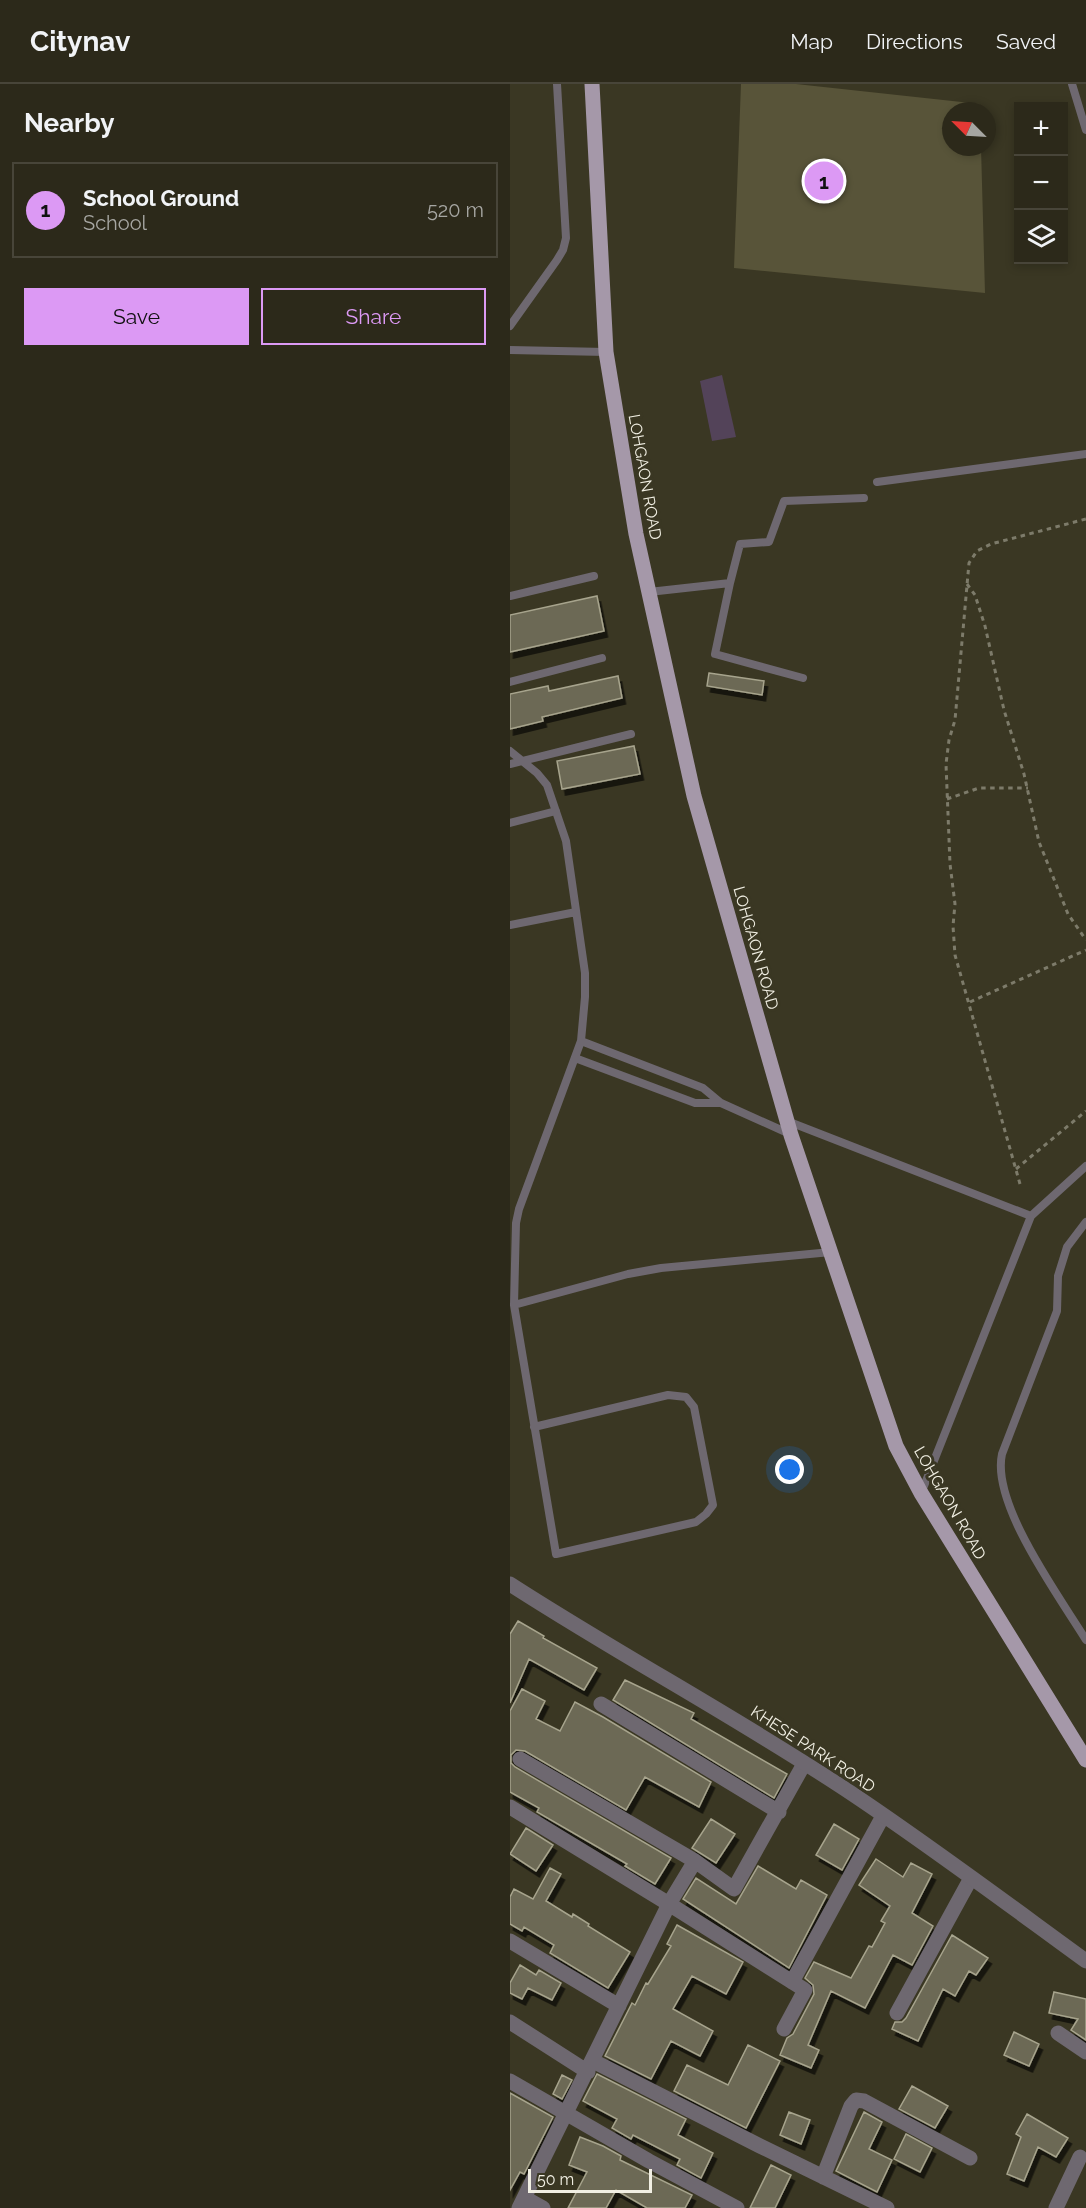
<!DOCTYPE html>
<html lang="en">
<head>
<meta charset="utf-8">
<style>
	:root { --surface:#2c291a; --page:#383527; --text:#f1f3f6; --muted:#a6a6a2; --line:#484539; --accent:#dc99f4 }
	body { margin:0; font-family:Raleway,sans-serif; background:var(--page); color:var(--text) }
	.controls { position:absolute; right:18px; top:18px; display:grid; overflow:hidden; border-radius:0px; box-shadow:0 3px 9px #0003 }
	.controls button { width:54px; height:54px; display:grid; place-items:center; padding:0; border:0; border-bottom:2px solid var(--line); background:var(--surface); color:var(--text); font:30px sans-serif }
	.compass { position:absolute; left:432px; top:18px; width:54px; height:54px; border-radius:50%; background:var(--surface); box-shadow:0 3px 9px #0003; rotate:294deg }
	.scale { position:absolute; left:18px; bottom:15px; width:124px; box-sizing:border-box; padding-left:6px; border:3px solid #f1efe3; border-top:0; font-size:16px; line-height:21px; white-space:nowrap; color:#f1efe3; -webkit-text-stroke:4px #3a3723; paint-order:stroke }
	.you { position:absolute; left:280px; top:1386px; width:21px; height:21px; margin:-15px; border:4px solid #fff; border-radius:50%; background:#1a73e8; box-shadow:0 0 0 9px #1a73e833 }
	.badge { display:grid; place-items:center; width:39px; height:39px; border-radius:50%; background:var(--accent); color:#111; font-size:20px; font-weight:700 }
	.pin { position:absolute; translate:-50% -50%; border:3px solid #fff; box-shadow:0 2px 6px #0006 }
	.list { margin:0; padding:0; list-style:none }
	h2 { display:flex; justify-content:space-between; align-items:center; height:78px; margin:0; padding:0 24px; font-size:26px }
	h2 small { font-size:20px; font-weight:400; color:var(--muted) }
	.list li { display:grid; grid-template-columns:39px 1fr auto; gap:18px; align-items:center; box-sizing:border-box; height:96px; margin:0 12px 12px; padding:0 12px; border:2px solid var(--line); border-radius:0px }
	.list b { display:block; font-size:22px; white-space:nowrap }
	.list p { margin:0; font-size:20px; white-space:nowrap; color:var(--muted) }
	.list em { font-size:20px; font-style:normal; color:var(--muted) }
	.actions { display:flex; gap:12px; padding:18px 24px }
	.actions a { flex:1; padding:14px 0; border:2px solid var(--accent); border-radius:0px; text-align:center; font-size:21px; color:var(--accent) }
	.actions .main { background:var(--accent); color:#111 }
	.icon { flex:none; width:33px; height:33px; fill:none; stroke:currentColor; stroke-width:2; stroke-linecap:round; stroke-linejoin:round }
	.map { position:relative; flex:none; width:576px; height:2124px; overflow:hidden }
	header { display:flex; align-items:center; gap:36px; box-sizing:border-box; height:84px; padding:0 30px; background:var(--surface); border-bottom:2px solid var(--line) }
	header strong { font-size:28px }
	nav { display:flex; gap:33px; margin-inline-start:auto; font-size:21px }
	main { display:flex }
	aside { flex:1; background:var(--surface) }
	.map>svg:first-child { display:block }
	.green { fill:#585439 }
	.water { fill:#534359 }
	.building { fill:#6c6954; stroke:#a7a48d; stroke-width:1.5; filter:url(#shadow) }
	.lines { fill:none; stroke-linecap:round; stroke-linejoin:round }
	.path { stroke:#7d7b6a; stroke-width:3; stroke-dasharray:4.5 4.5; stroke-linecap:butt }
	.service { stroke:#6e6870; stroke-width:8 }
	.minor { stroke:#6e6870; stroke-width:15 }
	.tertiary { stroke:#6e6870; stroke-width:15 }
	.primary { stroke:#a598a9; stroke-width:15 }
	.labels { text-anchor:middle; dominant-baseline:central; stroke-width:6; stroke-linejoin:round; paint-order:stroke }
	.street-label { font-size:16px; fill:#f1efe3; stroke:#3a3723 }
</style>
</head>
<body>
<header>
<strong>Citynav</strong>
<nav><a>Map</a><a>Directions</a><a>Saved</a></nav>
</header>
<main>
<aside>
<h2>Nearby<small></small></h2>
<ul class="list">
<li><span class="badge">1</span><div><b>School Ground</b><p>School</p></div><em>520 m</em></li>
</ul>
<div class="actions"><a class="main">Save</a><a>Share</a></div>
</aside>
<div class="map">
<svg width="576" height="2124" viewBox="0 0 576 2124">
	<defs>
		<filter id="shadow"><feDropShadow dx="3.5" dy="6" stdDeviation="0" flood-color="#0009"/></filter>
	</defs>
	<rect width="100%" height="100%" fill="#3a3723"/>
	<path class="green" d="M231,0H286L470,20V27H441V63H471L475,209L224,184Z"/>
	<path class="water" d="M212,291L226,353L202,357L190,297Z"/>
	<path class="building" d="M87,512L94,547L0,568V531Z
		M199,589L254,597L252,611L197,602Z
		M108,592L112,614L32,633L33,637L0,645V610L38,602L39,607Z
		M124,662L130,690L52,705L47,677Z
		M8,1537L34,1552L33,1554L87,1584L74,1606L19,1575L0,1619V1550Z
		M115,1596L184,1629L181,1635L277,1690L264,1714L103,1616Z
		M12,1605L35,1617L26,1635L50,1647L65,1618L93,1633L201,1698L189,1723L135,1693L116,1726L15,1667L6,1666L1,1671V1679L5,1683L161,1774L145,1800L115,1782L117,1780L27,1728L29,1724L0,1708V1627Z
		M201,1735L225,1750L206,1779L182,1764Z
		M324,1740L349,1755L332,1786L306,1771Z
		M16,1744L43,1761L26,1787L0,1770Z
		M366,1775L393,1793L401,1779L422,1790L402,1829L423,1842L402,1881L383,1871L355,1924L321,1907L298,1961L309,1966L301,1984L270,1971L277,1954L283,1950L304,1910L303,1901L295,1894L304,1878L341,1894L359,1862L362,1863L375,1839L371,1837L380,1822L349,1801Z
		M248,1782L286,1805L291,1796L317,1811L279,1884L173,1815L186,1794L226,1820Z
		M40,1784L51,1790L36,1817L62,1833L63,1830L79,1840L78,1842L120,1868L98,1904L40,1869L44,1861L14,1843L12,1847L0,1840V1813L4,1805L23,1815Z
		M167,1841L233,1878L216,1910L182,1892L163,1925L203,1947L190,1972L161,1957L141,1995L95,1972L122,1919L125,1921L136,1899L138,1900L161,1862L157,1860Z
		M442,1851L478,1874L466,1891L459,1887L445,1912L433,1905L408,1957L382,1945L385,1938H392L396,1934Z
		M10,1881L26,1891L29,1886L51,1899L42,1916L18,1904L12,1915L0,1909V1899Z
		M544,1908L576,1915V1956L561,1946L568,1935L539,1929Z
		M504,1948L529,1960L519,1982L494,1971Z
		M238,1961L270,1977L236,2044L164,2007L177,1981L218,2001Z
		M87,1990L176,2035L168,2051L203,2069L191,2094L167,2081L170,2075L123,2051L121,2055L102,2044L107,2035L73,2017Z
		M52,1991L62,1996L52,2015L43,2010Z
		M402,2002L438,2022L425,2044L389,2025Z
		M0,2009L43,2033L14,2090L10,2088L0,2106Z
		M279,2028L300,2036L291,2060L270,2051Z
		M354,2028L372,2038L359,2065L382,2076L367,2108L326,2087Z
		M517,2030L558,2054L546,2073L528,2063L514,2097L497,2090L511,2053L506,2050Z
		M396,2050L422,2064L410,2088L384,2075Z
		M70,2053L93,2062L111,2072L110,2076L182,2111L175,2124H137L106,2106L96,2124H58L77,2088L59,2081Z
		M261,2081L281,2091L265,2124H240Z"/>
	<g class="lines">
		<path class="path" d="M457,500L465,511L475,542L494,626L514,690L529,758L558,830L576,856
			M437,715L469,704H518
			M460,918L576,866
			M506,1085L576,1027
			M510,1100L445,871L443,842L445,820L440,780L436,680L439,656L445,636L459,479L467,467L481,460L576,435"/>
		<path class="service" d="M562,0L576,46
			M0,242L47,176L53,166L56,154L47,0
			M0,266L96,268
			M367,398L576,370
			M220,499L230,460L259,458L274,417L354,414
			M139,508L220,499L205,570L293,594
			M0,512L84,492
			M0,598L92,574
			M0,667L27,689L37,701L56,757L75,889V913L71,957L9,1125L6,1139L4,1221L46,1470L186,1438L196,1430L203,1421L184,1323L176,1313L158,1311L24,1343
			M0,680L121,650
			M0,739L46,727
			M0,841L66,828
			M71,957L193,1004L211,1019L280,1050
			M65,974L185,1019H211
			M277,1037L521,1132
			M576,1138L557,1163L548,1192L547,1227L492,1370C481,1420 549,1512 576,1556
			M4,1221L118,1190L151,1184L321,1168
			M412,1407L521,1132L576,1082"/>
		<path class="minor" d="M91,1620L269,1728
			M10,1675L185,1777L224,1805L294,1680
			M0,1723L159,1820L295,1906L274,1945
			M0,1857L109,1922
			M282,1898L373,1732
			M387,1929L461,1794
			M0,1938L78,1988
			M548,1949L576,1968
			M83,1977L250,2062L377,2124
			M0,1997L139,2077L227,2124
			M313,2093L341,2022L346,2016L354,2017L460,2074
			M15,2114L33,2124
			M9,2124L159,1820L185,1777
			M546,2124L570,2073"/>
		<path class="tertiary" d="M0,1500C113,1573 232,1636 344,1711C423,1764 499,1821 576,1877"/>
		<path class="primary" d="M82,0L96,268L126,450L184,712L281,1051L386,1362L411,1409L576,1676"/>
	</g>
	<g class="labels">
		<g class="street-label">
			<text transform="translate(135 393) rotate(80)">LOHGAON ROAD</text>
			<text transform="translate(246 864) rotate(74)">LOHGAON ROAD</text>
			<text transform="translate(440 1419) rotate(60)">LOHGAON ROAD</text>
			<text transform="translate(303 1665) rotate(33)">KHESE PARK ROAD</text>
		</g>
	</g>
</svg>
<div class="controls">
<button>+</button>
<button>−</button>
<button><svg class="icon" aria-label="layers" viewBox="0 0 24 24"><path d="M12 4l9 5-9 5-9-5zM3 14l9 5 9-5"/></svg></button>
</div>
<svg class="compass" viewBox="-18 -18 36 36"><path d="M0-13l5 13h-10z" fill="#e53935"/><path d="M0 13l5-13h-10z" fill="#a6a6a2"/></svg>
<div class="scale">50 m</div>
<div class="you"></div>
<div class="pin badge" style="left:314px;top:97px">1</div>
</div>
</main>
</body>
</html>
